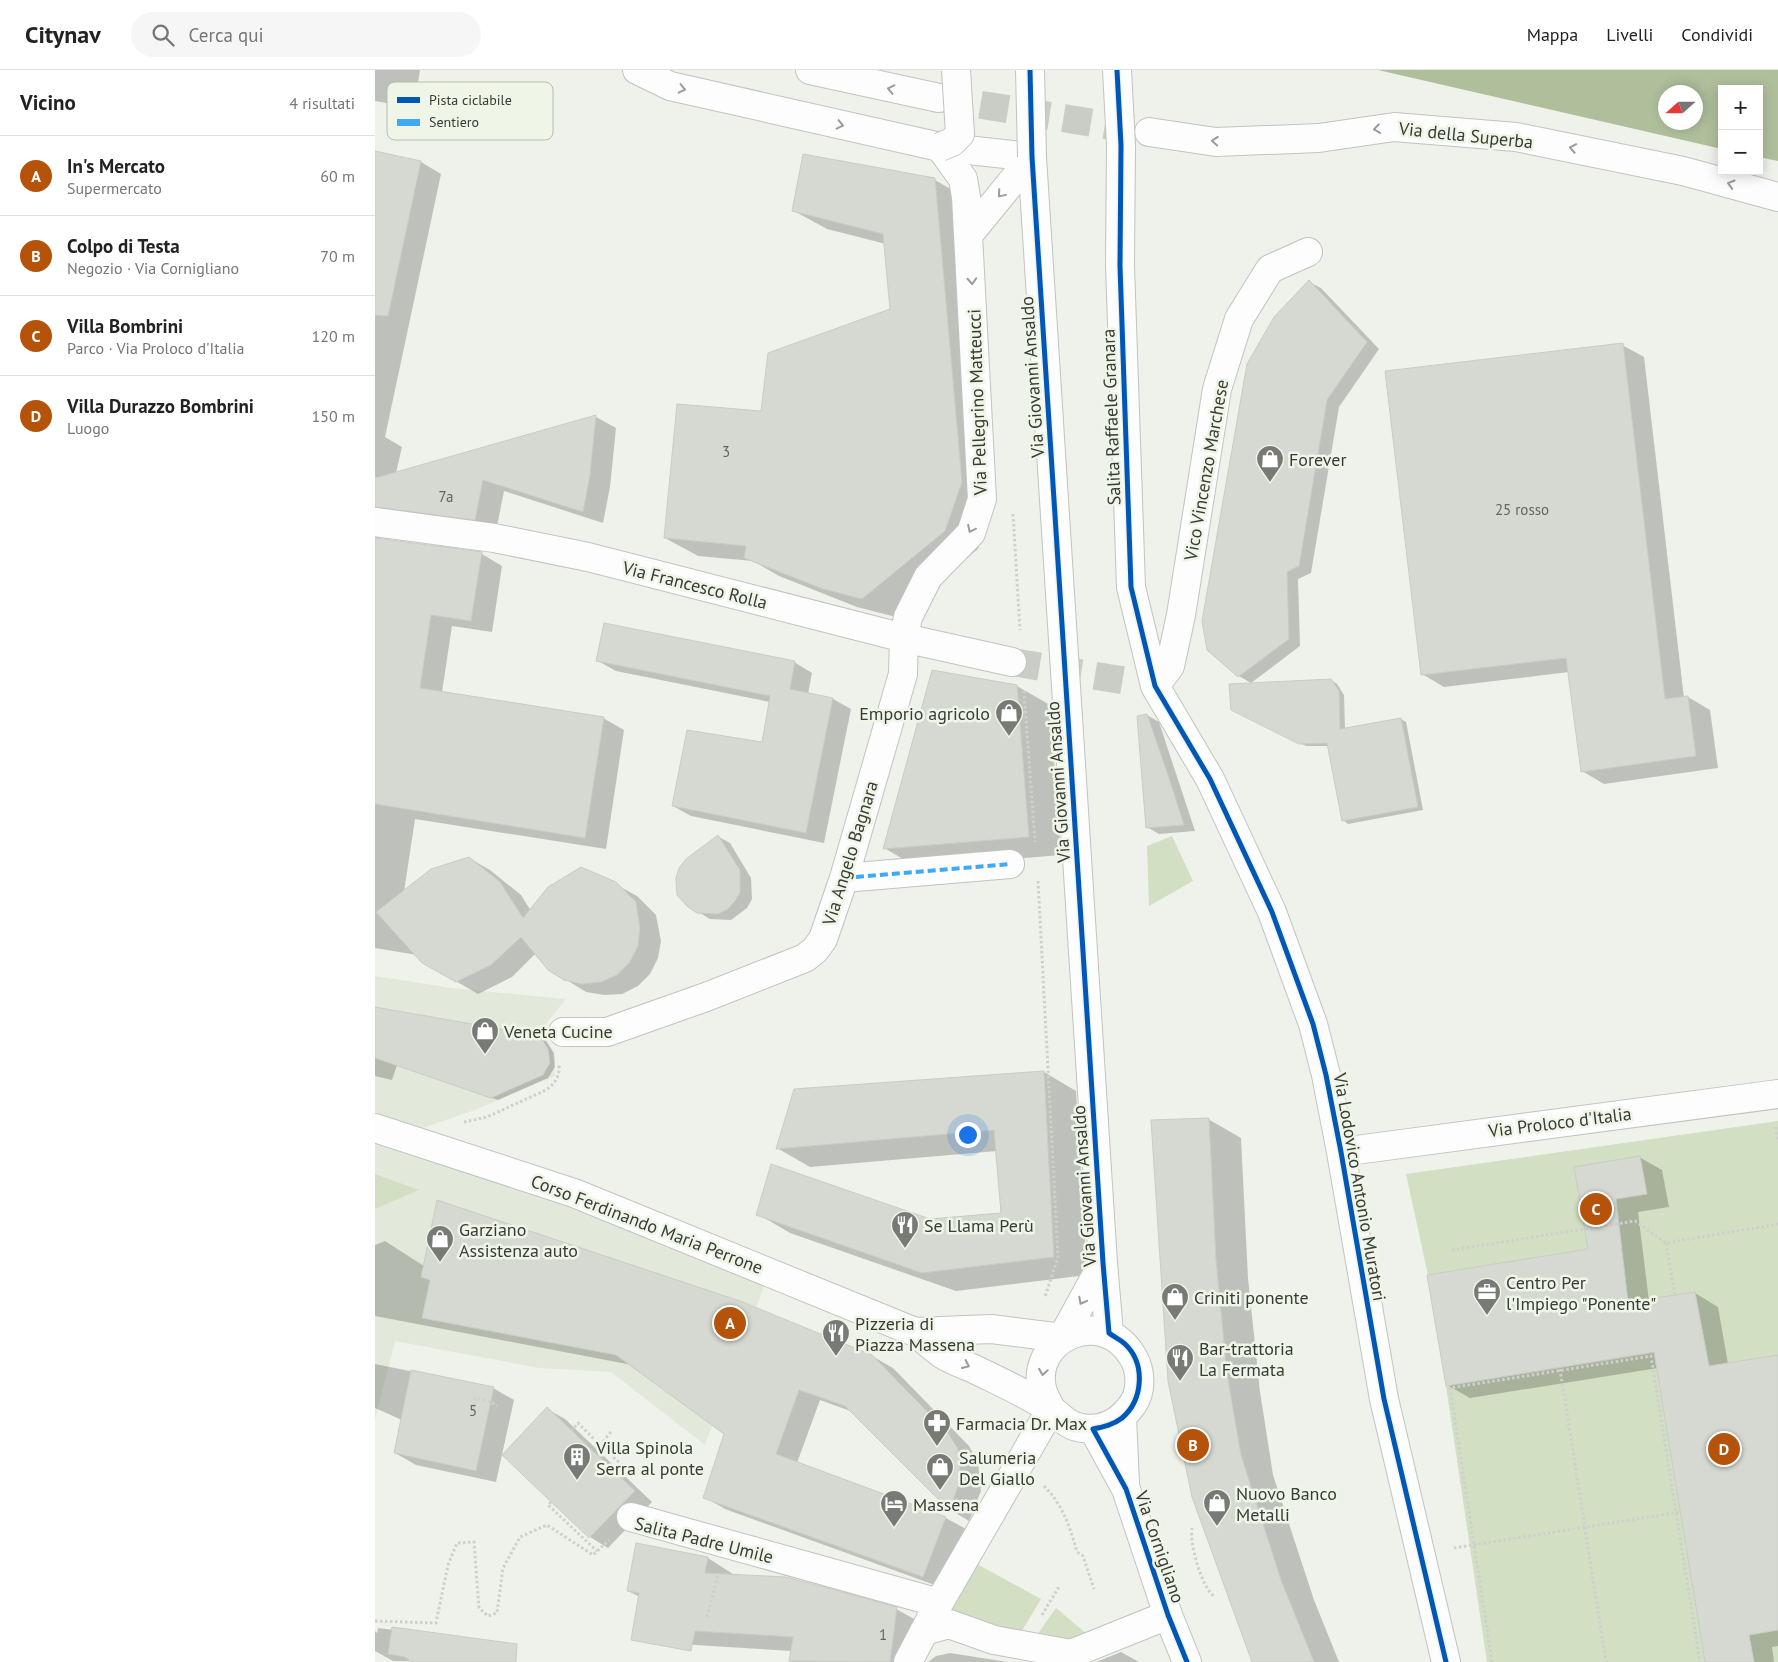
<!DOCTYPE html>
<html lang="it">
<head>
<meta charset="utf-8">
<style>
	:root { --surface:#fff; --page:#f6f6f6; --text:#222; --muted:#767676; --line:#e0e0e0; --accent:#b45309 }
	body { margin:0; font-family:"PT Sans",sans-serif; background:var(--page); color:var(--text) }
	.controls { position:absolute; right:15px; top:15px; display:grid; overflow:hidden; border-radius:0px; box-shadow:0 2px 12px #0003 }
	.controls button { width:45px; height:45px; display:grid; place-items:center; padding:0; border:0; border-bottom:1px solid var(--line); background:var(--surface); color:var(--text); font:25px sans-serif }
	.compass { position:absolute; left:1283px; top:15px; width:45px; height:45px; border-radius:50%; background:var(--surface); box-shadow:0 2px 12px #0003; rotate:249deg }
	.you { position:absolute; left:592px; top:1064px; width:18px; height:18px; margin:-12px; border:4px solid #fff; border-radius:50%; background:#1a73e8; box-shadow:0 0 0 8px #1a73e833 }
	.badge { display:grid; place-items:center; width:32px; height:32px; border-radius:50%; background:var(--accent); color:#fff; font-size:16px; font-weight:700 }
	.pin { position:absolute; translate:-50% -50%; border:2px solid #fff; box-shadow:0 1px 5px #0006 }
	.list { margin:0; padding:0; list-style:none }
	h2 { display:flex; justify-content:space-between; align-items:center; height:65px; margin:0; padding:0 20px; font-size:21px }
	h2 small { font-size:16px; font-weight:400; color:var(--muted) }
	.list li { display:grid; grid-template-columns:32px 1fr auto; gap:15px; align-items:center; box-sizing:border-box; height:80px; padding:0 20px; border-top:1px solid var(--line) }
	.list b { display:block; font-size:19px; white-space:nowrap }
	.list p { margin:0; font-size:16px; white-space:nowrap; color:var(--muted) }
	.list em { font-size:16px; font-style:normal; color:var(--muted) }
	.icon { flex:none; width:28px; height:28px; fill:none; stroke:currentColor; stroke-width:2; stroke-linecap:round; stroke-linejoin:round }
	.map { position:relative; flex:none; width:1403px; height:1592px; overflow:hidden }
	header { display:flex; align-items:center; gap:30px; box-sizing:border-box; height:70px; padding:0 25px; background:var(--surface); border-bottom:1px solid var(--line) }
	header strong { font-size:24px }
	nav { display:flex; gap:28px; margin-inline-start:auto; font-size:18px }
	.search { width:350px; height:45px; background:var(--page); display:flex; align-items:center; gap:12px; box-sizing:border-box; padding:0 18px; border-radius:28px; color:var(--muted); font-size:19px }
	main { display:flex }
	aside { flex:1; background:var(--surface) }
	.map>svg:first-child { display:block }
	.built { fill:#e2e9da }
	.green { fill:#d2dfc2 }
	.water { fill:#afbf9c; fill-rule:evenodd }
	.shadow { fill:#0003 }
	.building { fill:#d6d9d2; stroke:#c9ccc6 }
	.lines { fill:none; stroke-linecap:round; stroke-linejoin:round }
	.minor-tunnel { stroke:#cacdc6; stroke-width:28; stroke-dasharray:28 14; stroke-linecap:butt }
	.major-tunnel { stroke:#cacdc6; stroke-width:28; stroke-dasharray:28 14; stroke-linecap:butt }
	.minor-casing { stroke:#c1c4bf; stroke-width:30 }
	.major-casing { stroke:#c1c4bf; stroke-width:30 }
	.path { stroke:#cfd0cd; stroke-width:3; stroke-dasharray:2.5 2.5; stroke-linecap:butt }
	.minor { stroke:#fcfdfc; stroke-width:28 }
	.major { stroke:#fcfdfc; stroke-width:28 }
	.minor-bridge-casing { stroke:#c1c4bf; stroke-width:30; stroke-linecap:butt }
	.major-bridge-casing { stroke:#c1c4bf; stroke-width:30; stroke-linecap:butt }
	.minor-bridge { stroke:#fcfdfc; stroke-width:28 }
	.major-bridge { stroke:#fcfdfc; stroke-width:28 }
	.quiet { stroke:#3fa9f5; stroke-width:4; stroke-dasharray:8 4; stroke-linecap:butt }
	.cycleway-casing { stroke:#eff5e7; stroke-width:8 }
	.cycleway { stroke:#0057b8; stroke-width:5 }
	.oneway { stroke:#9a9c99 }
	.labels { text-anchor:middle; dominant-baseline:central; stroke-width:5; stroke-linejoin:round; paint-order:stroke }
	.number-label { font-size:15px; fill:#626560 }
	.street-label { font-size:18px; fill:#383b36; stroke:#eff5e7 }
	.poi-label { font-size:18px; fill:#383b36; stroke:#eff5e7; text-anchor:start }
	.key { fill:#eff5e7; stroke:#b8bdb2; stroke-width:1 }
	.key-label { font-size:14px; fill:#383b36 }
</style>
</head>
<body>
<header>
<strong>Citynav</strong>
<div class="search"><svg class="icon" aria-label="search" viewBox="0 0 24 24"><circle cx="10" cy="10" r="6"/><path d="M15 15l6 6"/></svg>Cerca qui</div>
<nav><a>Mappa</a><a>Livelli</a><a>Condividi</a></nav>
</header>
<main>
<aside>
<h2>Vicino<small>4 risultati</small></h2>
<ul class="list">
<li><span class="badge">A</span><div><b>In's Mercato</b><p>Supermercato</p></div><em>60 m</em></li>
<li><span class="badge">B</span><div><b>Colpo di Testa</b><p>Negozio · Via Cornigliano</p></div><em>70 m</em></li>
<li><span class="badge">C</span><div><b>Villa Bombrini</b><p>Parco · Via Proloco d'Italia</p></div><em>120 m</em></li>
<li><span class="badge">D</span><div><b>Villa Durazzo Bombrini</b><p>Luogo</p></div><em>150 m</em></li>
</ul>
</aside>
<div class="map">
<svg width="1403" height="1592" viewBox="0 0 1403 1592">
	<rect width="100%" height="100%" fill="#eef2ea"/>
	<path class="built" d="M0,906L76,918L191,929L166,960L177,979L180,1006L97,1041L28,1065L393,1205L330,1375L236,1302L164,1298L20,1271L0,1350Z"/>
	<path class="green" d="M797,766L818,811L774,836L772,776Z
		M1403,1051V1285L1334,1296L1320,1222L1253,1232L1246,1174L1053,1205L1031,1104Z
		M0,1104L44,1120L0,1139Z
		M1279,1283L1330,1592H1112L1071,1316Z
		M600,1493L666,1529L645,1564L572,1541Z
		M681,1538L713,1565L694,1572L662,1565Z
		M1403,1560V1592H1379L1374,1565Z"/>
	<path class="water" d="M1003,0H1403V91L1384,87V19H1347V79ZM1290,22H1320V52H1290Z"/>
	<path class="shadow" d="M0,0H45L39,38L0,31Z
		M0,82L46,92L66,104L10,367L27,377L21,403L221,347L241,358L235,417L228,453L129,421L121,461L5,462L6,470L107,484L127,496L117,562L77,556L67,622L228,648L249,660L231,779L40,749L29,822L94,788L115,800L146,825L156,841L240,814L262,826L281,845L286,871L283,888L275,904L263,916L247,924L229,925L211,922L190,909L161,883L137,907L103,924L48,892L42,885L0,878Z
		M560,110L593,129L619,432L603,479L521,547L482,537L404,506L378,491L323,486L290,468L387,343L516,240L511,174L452,159L419,141Z
		M934,212L946,218L1004,279L964,337L936,503L923,509L925,576L876,613L864,606Z
		M1247,275L1269,287L1309,628L1313,627L1335,640L1343,698L1229,714L1207,701L1194,602L1069,617L1047,604Z
		M223,591L419,592L437,603L433,624L458,629L476,639L449,773L316,746L298,736L388,673L395,632L241,601Z
		M956,610L962,614L969,625L970,660L1026,649L1031,652L1048,740L973,754L968,750L954,676H931L863,643Z
		M642,616L675,635L686,785L542,797L509,778Z
		M772,645L784,652L820,761L784,764L772,757Z
		M344,767L355,773L376,808L377,829L372,838L356,850L335,849L313,836Z
		M0,938L164,967L170,970L179,983L180,997L173,1008L123,1030L22,995L17,1010L0,1006Z
		M669,1002L701,1021L712,1205L581,1221L415,1163L383,1144L555,1150L627,1144L622,1081L435,1097L402,1078Z
		M833,1049L866,1068L873,1208L885,1322L898,1405L939,1530L964,1592H878L818,1426Z
		M1264,1087L1287,1100L1294,1137L1263,1142L1274,1231L1320,1223L1343,1237L1353,1294L1403,1286V1576L1397,1577L1399,1592H1331L1283,1298L1095,1328L1072,1315L1215,1180L1201,1098Z
		M10,1171L49,1196L497,1286L518,1298L594,1376L603,1392L606,1421L594,1451L574,1439L478,1342L445,1330L422,1393L571,1448L591,1459L568,1518L350,1439L329,1427L351,1364L257,1295L0,1246V1175Z
		M0,1294L118,1318L139,1330L121,1412L41,1395L20,1383L27,1350L0,1338Z
		M172,1339L190,1349L277,1432L233,1478L215,1467L129,1385Z
		M333,1488L361,1506L521,1539L550,1555L545,1592H415L417,1581L288,1573L265,1527L253,1521Z
		M3,1558L123,1573L140,1592L18,1591L0,1581V1561L2,1563Z
		M746,1582L764,1592H721Z
		M575,1583L633,1592H635H553L561,1586Z"/>
	<path class="building" d="M0,81L46,91L13,246L0,245Z
		M428,84L560,108L587,412L570,461L487,529L448,519L369,488L371,476L289,468L302,334L386,341L393,283L515,239L508,164L417,141Z
		M934,210L992,272L952,330L924,496L912,502L914,569L863,607L832,580L827,551L872,294L899,247Z
		M1248,273L1290,629L1313,626L1321,686L1206,702L1191,588L1046,605L1010,301Z
		M221,345L215,405L208,442L108,410L100,450L0,437V408Z
		M0,468L107,482L96,551L56,545L45,618L229,647L210,768L0,734Z
		M229,553L420,591L415,619L458,628L431,763L297,736L312,660L387,672L395,626L221,591Z
		M557,600L642,615L654,767L508,779Z
		M956,609L964,621L965,659L1026,648L1043,737L967,751L952,673L924,674L856,640L854,614Z
		M772,644L796,714L809,755L771,758L762,646Z
		M343,765L365,800V822L360,831L353,839L343,844L322,843L313,837L302,825L301,808L304,798L311,789Z
		M94,787L125,812L148,848L173,817L206,797L241,812L261,832L265,858L263,876L255,892L242,905L226,912L207,914L189,910L173,900L146,867L116,895L81,912L47,893L1,842L56,799Z
		M0,937L165,966L173,979L175,993L168,1005L116,1028L0,988Z
		M669,1001L679,1187L547,1203L381,1145L396,1094L555,1149L626,1143L619,1060L401,1079L419,1019Z
		M834,1048L841,1189L852,1303L866,1385L906,1510L939,1592H877L817,1427L793,1311L776,1050Z
		M1265,1086L1272,1124L1241,1129L1253,1232L1320,1222L1334,1296L1403,1285V1560L1374,1565L1379,1592H1330L1279,1282L1071,1316L1052,1205L1213,1179L1199,1097Z
		M62,1130L365,1231L497,1285L573,1363L583,1379L586,1409L574,1440L470,1336L424,1320L401,1384L571,1447L548,1507L328,1428L349,1364L241,1285L47,1248L55,1210L46,1207Z
		M36,1300L119,1317L101,1401L19,1383Z
		M172,1337L260,1421L214,1468L127,1385Z
		M261,1473L333,1487L330,1503L411,1507L522,1537L515,1592L414,1591L418,1567L320,1561L316,1581L256,1570L264,1523L252,1521Z
		M17,1557L142,1574L141,1592H37L30,1587L13,1584Z"/>
	<g class="lines">
		<path class="minor-tunnel" d="M637,592L758,612"/>
		<path class="major-tunnel" d="M564,28L774,62"/>
		<defs>
			<path id="minor" d="M746,75L745,196L756,517L780,616L835,709L897,842L938,954L951,1005L966,1082L1009,1329L1071,1592
				M595,163L657,87
				M0,452L119,468L213,487L529,568L637,592
				M780,616L795,596L806,545L842,319L864,249L895,199L933,182
				M469,808L635,794
				M188,962H232L331,927L430,888L440,880L448,869L469,808L528,604L529,568L533,547L553,507L596,463L607,429L591,127L588,109L565,77
				M966,1082L1403,1024
				M256,1447L564,1533
				M549,1561L574,1554L619,1570L696,1584L793,1545
				M533,1592L564,1533L676,1339"/>
			<path id="major" d="M262,0L295,16L565,77L657,87L728,1193L734,1263
				M435,0L564,28
				M774,62L841,72L944,68L1019,57L1141,67L1308,101L1403,127
				M0,1058L199,1123L540,1262C549,1269 557,1277 567,1284C576,1290 587,1294 597,1298C623,1311 651,1323 675,1339C686,1346 692,1356 707,1358C729,1362 746,1351 758,1334C767,1321 766,1300 758,1287C726,1233 652,1271 668,1322C670,1328 674,1334 676,1339
				M540,1262L616,1259L687,1268
				M687,1268L728,1193
				M747,1347L750,1413
				M718,1359L751,1419L793,1545L812,1592"/>
		</defs>
		<use href="#minor" class="minor-casing"/>
		<use href="#major" class="major-casing"/>
		<path class="path" d="M638,444L645,560
			M649,621L660,772
			M663,811L683,1187L670,1227
			M89,1052L112,1047L171,1020C180,1014 185,1006 184,995
			M1401,1057L1403,1071
			M1291,1173L1300,1225
			M1077,1180L1260,1151L1291,1173L1403,1154
			M1185,1299L1231,1592
			M98,1340L100,1328L116,1332L122,1336
			M196,1361L203,1353L225,1375
			M236,1362L225,1375L247,1395L240,1402
			M669,1416C688,1435 695,1457 702,1482L708,1486L719,1519
			M176,1432L173,1435L222,1481
			M817,1458C814,1473 827,1519 840,1527
			M1079,1478L1305,1442
			M667,1545L685,1515
			M332,1547L343,1504
			M0,1551L61,1553L73,1495L82,1473L99,1472L104,1538L113,1546L122,1543L128,1498L145,1467L172,1455L218,1485L234,1470
			M1117,1592L1075,1318L1276,1286L1325,1592"/>
		<use href="#minor" class="minor"/>
		<use href="#major" class="major"/>
		<defs>
			<path id="minor-bridge" d="M742,0L746,75
				M565,77L577,72L585,64L581,0"/>
			<path id="major-bridge" d="M655,0L657,87"/>
		</defs>
		<use href="#minor-bridge" class="minor-bridge-casing"/>
		<use href="#major-bridge" class="major-bridge-casing"/>
		<use href="#minor-bridge" class="minor-bridge"/>
		<use href="#major-bridge" class="major-bridge"/>
		<path class="quiet" d="M469,808L635,794"/>
		<defs>
			<path id="cycleway" d="M655,0L657,87L728,1193L734,1263C739,1267 746,1270 750,1274C771,1294 768,1330 747,1348C738,1355 728,1357 718,1359L751,1419L793,1545L812,1592
				M742,0L746,75L745,196L756,517L780,616L835,709L897,842L938,954L951,1005L966,1082L1009,1329L1071,1592"/>
		</defs>
		<use href="#cycleway" class="cycleway-casing"/>
		<use href="#cycleway" class="cycleway"/>
	</g>
	<defs><path id="oneway-chevron" d="M-2-3.5L2.5 0L-2 3.5" fill="none" stroke-width="1.6" stroke-linecap="round" stroke-linejoin="round" transform="scale(1.25)"/></defs>
	<g class="oneway">
		<use href="#oneway-chevron" transform="translate(307 19) rotate(13)"/>
		<use href="#oneway-chevron" transform="translate(516 19) rotate(-167)"/>
		<use href="#oneway-chevron" transform="translate(465 55) rotate(13)"/>
		<use href="#oneway-chevron" transform="translate(1002 59) rotate(172)"/>
		<use href="#oneway-chevron" transform="translate(840 71) rotate(-176)"/>
		<use href="#oneway-chevron" transform="translate(1198 78) rotate(-169)"/>
		<use href="#oneway-chevron" transform="translate(1356 114) rotate(-164)"/>
		<use href="#oneway-chevron" transform="translate(626 124) rotate(130)"/>
		<use href="#oneway-chevron" transform="translate(597 211) rotate(87)"/>
		<use href="#oneway-chevron" transform="translate(596 459) rotate(116)"/>
		<use href="#oneway-chevron" transform="translate(707 1231) rotate(118)"/>
		<use href="#oneway-chevron" transform="translate(591 1295) rotate(25)"/>
		<use href="#oneway-chevron" transform="translate(668 1302) rotate(99)"/>
	</g>
	<defs>
		<symbol id="shop-pin" viewBox="-11 -11 22 30"><path d="M0 17L-7.5 6A9.5 9.5 0 1 1 7.5 6Z" fill="#787b75" stroke="#eff5e7"/><path d="M-5-2.5h2.3a2.7 3.5 0 0 1 5.4 0H5L5.5 6h-11ZM-1.5-2.5h3a1.5 2.3 0 0 0-3 0Z" fill="#fff"/></symbol>
		<symbol id="restaurant-pin" viewBox="-11 -11 22 30"><path d="M0 17L-7.5 6A9.5 9.5 0 1 1 7.5 6Z" fill="#787b75" stroke="#eff5e7"/><path d="M-5-6h1v4h1v-4h1v4h1v-4h1v5L-1.5 .5V6h-2V.5L-5-1ZM5-6V6H3V1.5H1.5Q1.5-4 5-6Z" fill="#fff"/></symbol>
		<symbol id="office-pin" viewBox="-11 -11 22 30"><path d="M0 17L-7.5 6A9.5 9.5 0 1 1 7.5 6Z" fill="#787b75" stroke="#eff5e7"/><path d="M-6-3h4V-5.5h4V-3h4V5H-6ZM-1-4.5V-3h2v-1.5ZM-6 0V1H6V0Z" fill="#fff"/></symbol>
		<symbol id="pharmacy-pin" viewBox="-11 -11 22 30"><path d="M0 17L-7.5 6A9.5 9.5 0 1 1 7.5 6Z" fill="#787b75" stroke="#eff5e7"/><path d="M-2-6h4v4h4v4h-4v4h-4v-4h-4v-4h4Z" fill="#fff"/></symbol>
		<symbol id="building-pin" viewBox="-11 -11 22 30"><path d="M0 17L-7.5 6A9.5 9.5 0 1 1 7.5 6Z" fill="#787b75" stroke="#eff5e7"/><path d="M-4-6H4V6H1V3H-1V6H-4ZM-2.5-4.3h1.7v1.8h-1.7ZM.8-4.3h1.7v1.8H.8ZM-2.5-1h1.7V.8h-1.7ZM.8-1h1.7V.8H.8Z" fill="#fff"/></symbol>
		<symbol id="hotel-pin" viewBox="-11 -11 22 30"><path d="M0 17L-7.5 6A9.5 9.5 0 1 1 7.5 6Z" fill="#787b75" stroke="#eff5e7"/><path d="M-6-4.5h1.5V1H6V5H4.5V3h-9V5H-6ZM-4 0a1.8 1.8 0 1 1 3.6 0ZM.5 0V-2.5h3Q6-2.5 6 0Z" fill="#fff"/></symbol>
	</defs>
	<g fill-rule="evenodd">
		<use href="#shop-pin" x="879" y="373" width="32" height="43"/>
		<use href="#shop-pin" x="618" y="627" width="32" height="43"/>
		<use href="#shop-pin" x="94" y="945" width="32" height="43"/>
		<use href="#restaurant-pin" x="514" y="1139" width="32" height="43"/>
		<use href="#shop-pin" x="49" y="1153" width="32" height="43"/>
		<use href="#office-pin" x="1096" y="1206" width="32" height="43"/>
		<use href="#shop-pin" x="784" y="1211" width="32" height="43"/>
		<use href="#restaurant-pin" x="445" y="1247" width="32" height="43"/>
		<use href="#restaurant-pin" x="789" y="1272" width="32" height="43"/>
		<use href="#pharmacy-pin" x="546" y="1337" width="32" height="43"/>
		<use href="#building-pin" x="186" y="1371" width="32" height="43"/>
		<use href="#shop-pin" x="549" y="1381" width="32" height="43"/>
		<use href="#shop-pin" x="826" y="1417" width="32" height="43"/>
		<use href="#hotel-pin" x="503" y="1418" width="32" height="43"/>
	</g>
	<g class="labels">
		<g class="number-label">
			<text x="351" y="381">3</text>
			<text x="71" y="426">7a</text>
			<text x="1147" y="439">25 rosso</text>
			<text x="98" y="1340">5</text>
			<text x="508" y="1564">1</text>
		</g>
		<g class="street-label">
			<text transform="translate(1091 65) rotate(6)">Via della Superba</text>
			<text transform="translate(657 307) rotate(-94)">Via Giovanni Ansaldo</text>
			<text transform="translate(602 332) rotate(-92)">Via Pellegrino Matteucci</text>
			<text transform="translate(736 347) rotate(-92)">Salita Raffaele Granara</text>
			<text transform="translate(831 400) rotate(-80)">Vico Vincenzo Marchese</text>
			<text transform="translate(320 515) rotate(14)">Via Francesco Rolla</text>
			<text transform="translate(683 712) rotate(-94)">Via Giovanni Ansaldo</text>
			<text transform="translate(475 783) rotate(-73)">Via Angelo Bagnara</text>
			<text transform="translate(1185 1052) rotate(-7)">Via Proloco d'Italia</text>
			<text transform="translate(709 1116) rotate(-94)">Via Giovanni Ansaldo</text>
			<text transform="translate(985 1117) rotate(80)">Via Lodovico Antonio Muratori</text>
			<text transform="translate(272 1154) rotate(21)">Corso Ferdinando Maria Perrone</text>
			<text transform="translate(329 1470) rotate(14)">Salita Padre Umile</text>
			<text transform="translate(785 1477) rotate(71)">Via Cornigliano</text>
		</g>
		<g class="poi-label">
			<text x="914" y="389">Forever</text>
			<text x="615" y="643" text-anchor="end">Emporio agricolo</text>
			<text x="129" y="961">Veneta Cucine</text>
			<text x="549" y="1155">Se Llama Perù</text>
			<text x="84" y="1159">Garziano<tspan x="84" dy="21">Assistenza auto</tspan></text>
			<text x="1131" y="1212">Centro Per<tspan x="1131" dy="21">l'Impiego "Ponente"</tspan></text>
			<text x="819" y="1227">Criniti ponente</text>
			<text x="480" y="1253">Pizzeria di<tspan x="480" dy="21">Piazza Massena</tspan></text>
			<text x="824" y="1278">Bar-trattoria<tspan x="824" dy="21">La Fermata</tspan></text>
			<text x="581" y="1353">Farmacia Dr. Max</text>
			<text x="221" y="1377">Villa Spinola<tspan x="221" dy="21">Serra al ponte</tspan></text>
			<text x="584" y="1387">Salumeria<tspan x="584" dy="21">Del Giallo</tspan></text>
			<text x="861" y="1423">Nuovo Banco<tspan x="861" dy="21">Metalli</tspan></text>
			<text x="538" y="1434">Massena</text>
		</g>
	</g>
	<rect x="12" y="12" width="166" height="58" rx="8" class="key"/>
	<rect x="22" y="27" width="23" height="6" fill="#0057b8"/>
	<rect x="22" y="49" width="23" height="7" fill="#3fa9f5"/>
	<g class="key-label">
		<text x="54" y="35">Pista ciclabile</text>
		<text x="54" y="57">Sentiero</text>
	</g>
</svg>
<div class="controls">
<button>+</button>
<button>−</button>
</div>
<svg class="compass" viewBox="-18 -18 36 36"><path d="M0-13l5 13h-10z" fill="#e53935"/><path d="M0 13l5-13h-10z" fill="#767676"/></svg>
<div class="you"></div>
<div class="pin badge" style="left:355px;top:1253px">A</div>
<div class="pin badge" style="left:818px;top:1375px">B</div>
<div class="pin badge" style="left:1221px;top:1139px">C</div>
<div class="pin badge" style="left:1349px;top:1379px">D</div>
</div>
</main>
</body>
</html>
